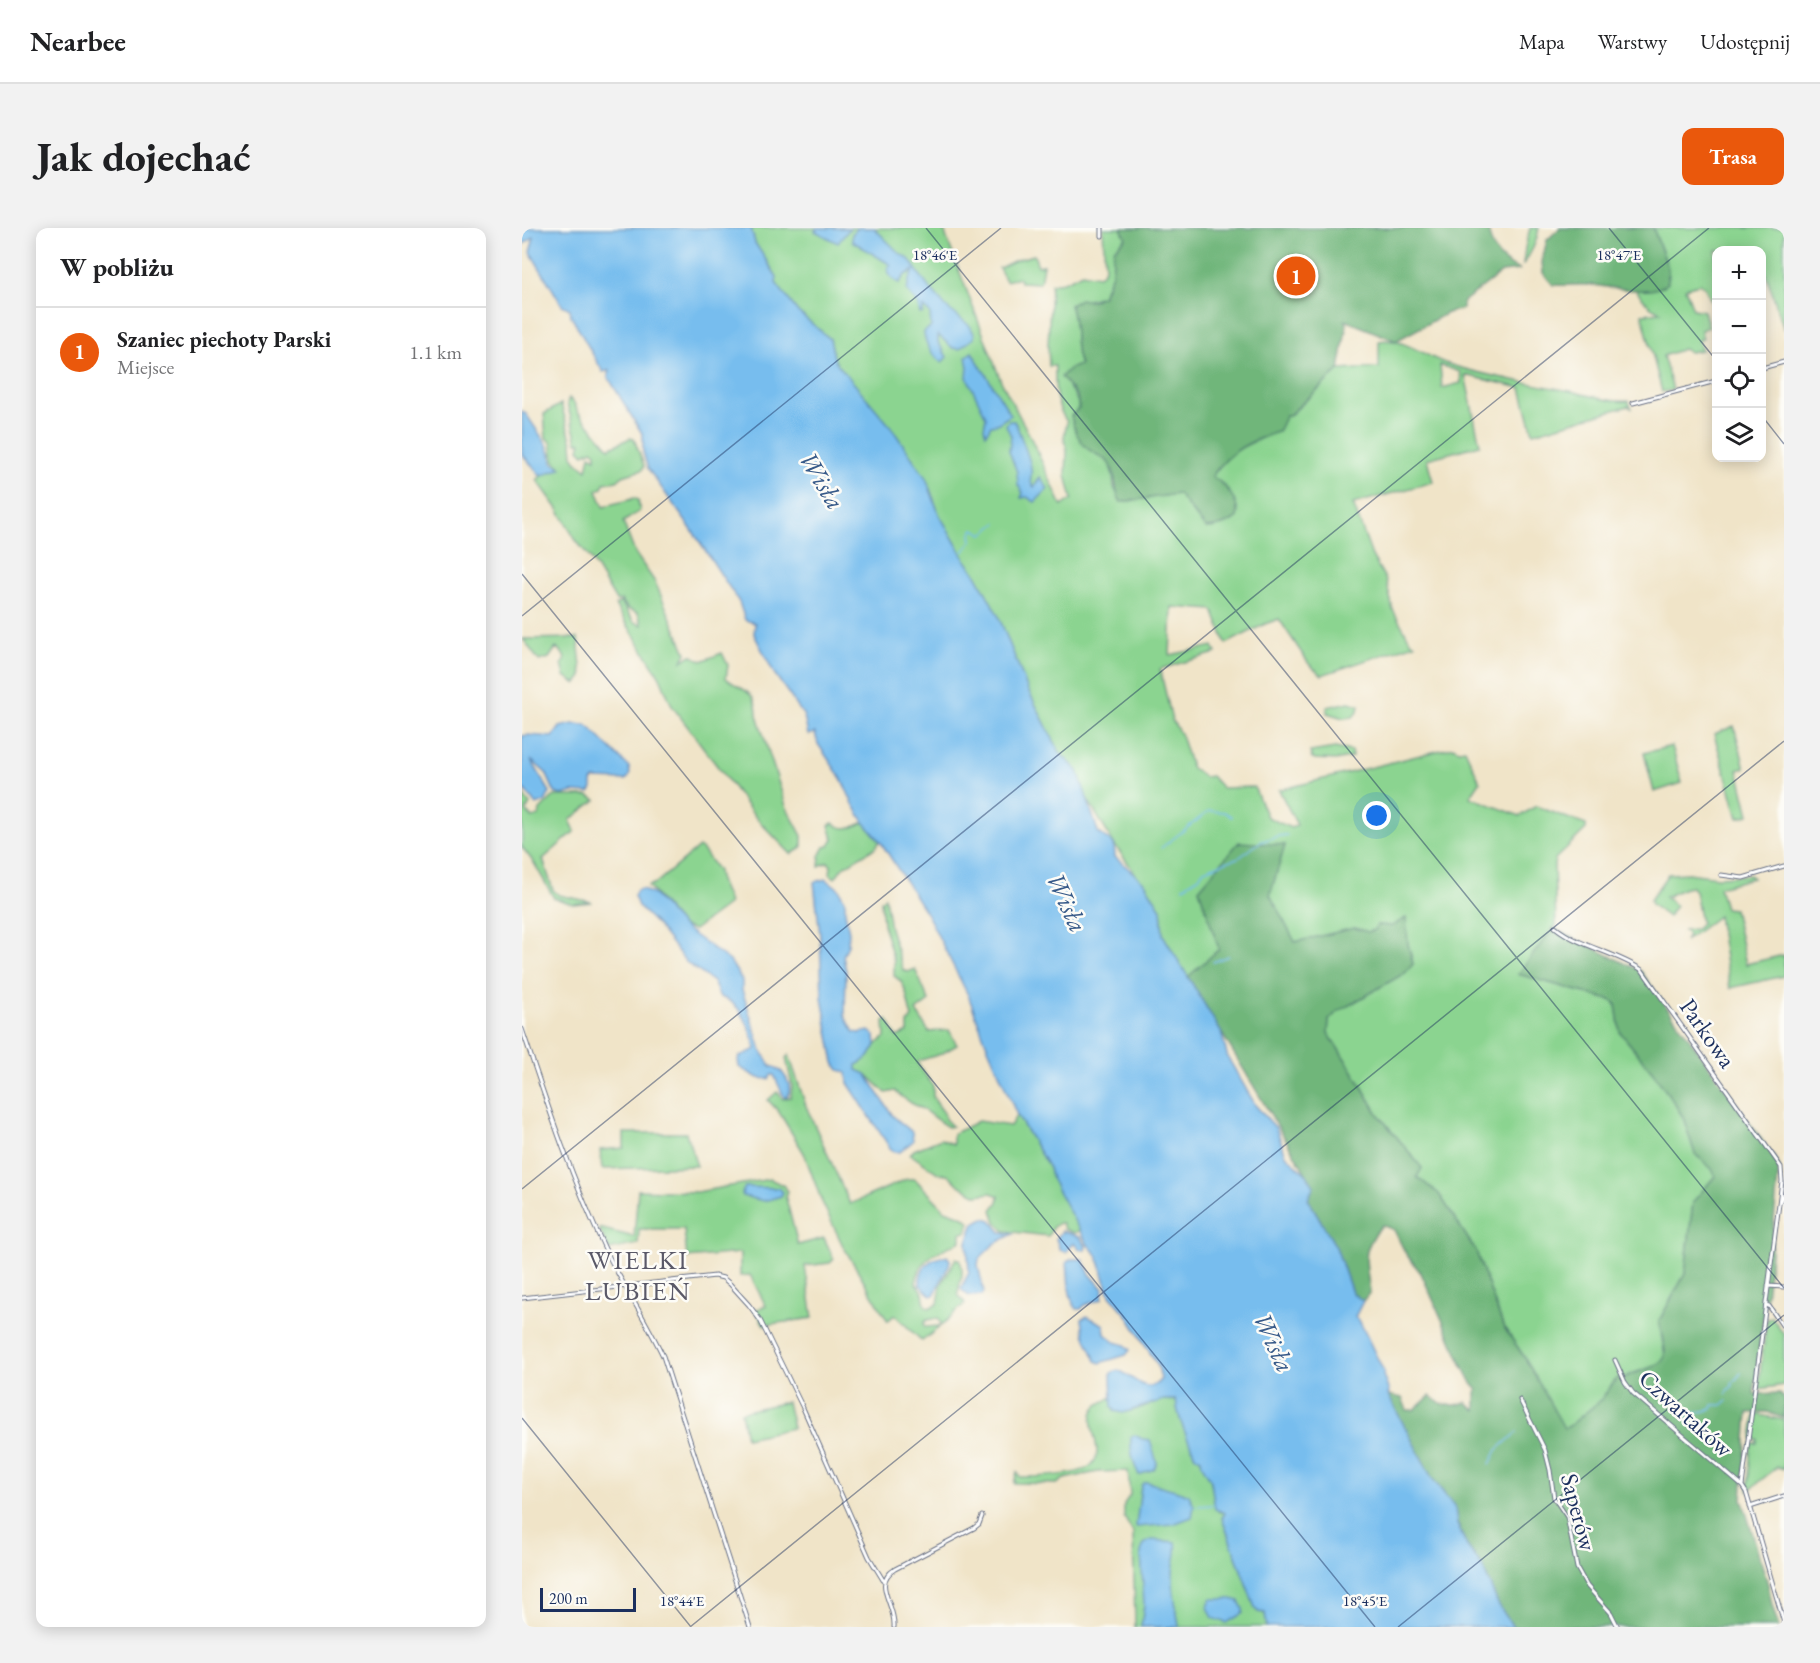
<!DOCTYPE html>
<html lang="pl">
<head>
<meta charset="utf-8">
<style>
	:root { --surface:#fff; --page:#f2f2f2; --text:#202124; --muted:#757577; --line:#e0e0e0; --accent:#ea580c }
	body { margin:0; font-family:"EB Garamond",serif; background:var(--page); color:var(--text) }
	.controls { position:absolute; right:18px; top:18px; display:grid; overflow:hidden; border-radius:12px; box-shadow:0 3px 15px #0003 }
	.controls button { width:54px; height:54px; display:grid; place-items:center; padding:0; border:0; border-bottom:2px solid var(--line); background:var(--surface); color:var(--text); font:30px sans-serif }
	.scale { position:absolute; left:18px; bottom:15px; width:96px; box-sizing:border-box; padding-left:6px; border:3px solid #1b2f5e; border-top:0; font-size:16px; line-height:21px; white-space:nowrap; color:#1b2f5e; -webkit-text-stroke:4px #fdfcf7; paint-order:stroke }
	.you { position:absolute; left:855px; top:588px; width:21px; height:21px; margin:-15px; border:4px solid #fff; border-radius:50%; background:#1a73e8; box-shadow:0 0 0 9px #1a73e833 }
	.badge { display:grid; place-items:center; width:39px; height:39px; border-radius:50%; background:var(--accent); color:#fff; font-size:20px; font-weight:700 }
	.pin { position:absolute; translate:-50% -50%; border:3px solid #fff; box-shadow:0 2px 6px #0006 }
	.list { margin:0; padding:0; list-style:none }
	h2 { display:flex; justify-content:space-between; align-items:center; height:78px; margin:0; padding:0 24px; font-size:26px }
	h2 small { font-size:20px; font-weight:400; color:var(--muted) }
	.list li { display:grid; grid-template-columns:39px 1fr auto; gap:18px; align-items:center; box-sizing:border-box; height:90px; padding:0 24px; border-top:2px solid var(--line) }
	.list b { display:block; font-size:22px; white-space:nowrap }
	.list p { margin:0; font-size:20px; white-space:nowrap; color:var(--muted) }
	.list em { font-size:20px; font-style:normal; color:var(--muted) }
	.icon { flex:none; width:33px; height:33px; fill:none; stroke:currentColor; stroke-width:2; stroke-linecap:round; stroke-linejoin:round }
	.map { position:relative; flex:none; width:1262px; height:1399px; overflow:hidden; border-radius:12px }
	header { display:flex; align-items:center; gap:36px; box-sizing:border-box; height:84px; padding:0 30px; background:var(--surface); border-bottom:2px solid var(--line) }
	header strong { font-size:28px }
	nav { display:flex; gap:33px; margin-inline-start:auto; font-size:21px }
	.intro { display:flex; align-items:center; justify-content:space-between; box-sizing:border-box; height:144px; padding:0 36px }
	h1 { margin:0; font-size:42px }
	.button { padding:15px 27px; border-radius:12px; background:var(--accent); color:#fff; font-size:21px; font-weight:700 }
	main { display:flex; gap:36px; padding:0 36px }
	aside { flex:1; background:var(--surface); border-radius:12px; box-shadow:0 3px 15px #0003 }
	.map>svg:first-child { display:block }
	.green { fill:#8bd490; stroke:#538277; stroke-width:1.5; fill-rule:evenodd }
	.forest { fill:#70b67a; stroke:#46726c; stroke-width:1.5 }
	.water { fill:#77bdee; stroke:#4976a6; stroke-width:1.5 }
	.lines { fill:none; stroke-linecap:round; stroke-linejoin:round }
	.stream { stroke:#77bdee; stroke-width:1.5 }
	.minor-casing { stroke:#666e83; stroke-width:5 }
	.minor { stroke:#fff; stroke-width:3 }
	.ticks { fill:none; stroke:#1b2f5e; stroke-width:1.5; stroke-opacity:0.45 }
	.labels { text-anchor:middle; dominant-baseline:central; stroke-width:5; stroke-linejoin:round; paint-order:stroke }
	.street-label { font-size:24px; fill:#1b2f5e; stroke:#fdfcf7 }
	.water-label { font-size:26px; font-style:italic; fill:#375a89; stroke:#fdfcf7 }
	.quarter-label { font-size:27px; letter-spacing:1.5px; fill:#5a5968; stroke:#fdfcf7 }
	.ticks-label { font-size:15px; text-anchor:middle; fill:#1b2f5e; stroke:#fdfcf7; stroke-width:5; stroke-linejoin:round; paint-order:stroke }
</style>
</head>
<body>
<header>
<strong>Nearbee</strong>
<nav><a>Mapa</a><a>Warstwy</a><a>Udostępnij</a></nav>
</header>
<div class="intro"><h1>Jak dojechać</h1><a class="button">Trasa</a></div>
<main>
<aside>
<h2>W pobliżu<small></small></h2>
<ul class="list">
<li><span class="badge">1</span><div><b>Szaniec piechoty Parski</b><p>Miejsce</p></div><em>1.1 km</em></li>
</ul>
</aside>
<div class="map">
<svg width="1262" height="1399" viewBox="0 0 1262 1399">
	<rect width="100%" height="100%" fill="#fdfcf7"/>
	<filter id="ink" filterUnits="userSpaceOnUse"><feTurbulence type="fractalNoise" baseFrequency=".0167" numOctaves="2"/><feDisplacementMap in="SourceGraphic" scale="12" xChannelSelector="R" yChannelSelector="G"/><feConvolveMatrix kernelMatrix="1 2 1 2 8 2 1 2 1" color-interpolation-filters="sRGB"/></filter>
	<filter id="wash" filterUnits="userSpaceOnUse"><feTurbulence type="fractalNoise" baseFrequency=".008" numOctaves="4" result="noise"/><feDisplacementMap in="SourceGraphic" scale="24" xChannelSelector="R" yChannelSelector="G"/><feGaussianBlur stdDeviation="1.35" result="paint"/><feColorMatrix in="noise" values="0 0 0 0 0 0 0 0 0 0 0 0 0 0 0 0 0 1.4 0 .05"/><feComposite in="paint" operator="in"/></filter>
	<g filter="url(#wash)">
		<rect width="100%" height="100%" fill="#f0e4c8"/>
		<path class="green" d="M229,0H421L479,153L508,208L540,278L550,271L544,247L545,223L542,209L545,194C532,175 533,160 533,138H527L526,118L529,56L542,54L560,45L577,48L583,41L581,0H599L604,10L592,21L590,46L580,68L548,77C556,97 550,117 558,138L547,141L546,159C560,174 557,180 552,199L566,220L587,235L591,247L592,259L599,274L656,266L680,296C698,299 705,300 716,284C709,266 707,258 690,249L701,233L712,223L744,208L765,187L767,188L817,142L857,140V113C880,108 905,130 926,136C966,149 1008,155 1048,163C1066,167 1089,175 1107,173L1109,180L1106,178L1011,205L999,160L943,147L958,217L905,231L911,254L831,276L850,328L864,352L871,382L888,412L893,416L800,447L787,436L757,391L743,396L704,416L691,382L650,379L648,427L691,418L694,425L638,441L650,492L659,507L669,539L682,549L689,548L700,560L732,559L745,589L769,600L775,597L757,562L931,519L937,522L943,521L958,554L948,569L998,588L1014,578L1064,597V601L1033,631L1032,637L1034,698L997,746L1091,773L1094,776L1098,804L1130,843L1151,873L1161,889L1171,920L1193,944V948L1171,974L1163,1046L1137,1093L1143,1129C1135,1144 1112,1140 1100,1152L1095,1150L1079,1172L1046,1199L1042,1200L1039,1198L1003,1130L981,1098L954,1023L917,966L895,949L900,940L856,886L832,845L806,805L807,792L815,784L883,745L891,736L886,716L870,698L855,697L853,702L845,704L833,700L773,714L748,667L763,617L677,661L697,721L673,764L641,707L639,681L592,616L538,525L506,462L476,387L453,345L444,333L417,286L404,250L313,133L308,111L276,84L253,55L255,49L233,15ZM918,137L938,144L939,155L920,160Z
			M1008,0H1017C1015,13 1009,26 1001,36L1003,20Z
			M1131,0H1262V101L1242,40L1240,41V22H1194V83L1183,60L1177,56L1163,60L1171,81L1182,83L1187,99L1179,102L1181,110L1176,112L1180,122L1168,124L1161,121L1141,128L1151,162L1140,164L1120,86L1139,84L1128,79L1114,62L1140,59L1147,49L1145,36Z
			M512,27L516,38L521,37L518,55L498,54L497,50L484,53L477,40L494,32Z
			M47,170L52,175L56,184L87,220L108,210L112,211L122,238L120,242L101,248L95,253L82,255L80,260L75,263L82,279C92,274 101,275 112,270L116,272L118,283L101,294L113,325L133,354L164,425L160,433L169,427L180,433L200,425L206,437L204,450C220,463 235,462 235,487L264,578L280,608V620L269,626L235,591L150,478L138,449L93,377L99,374L112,394L120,397L116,385L106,381L99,372L94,373L71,334L53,311L36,281L15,252L19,248L39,240L32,232L29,214L24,210L22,186L39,176L50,215L51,228L55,234L65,242L68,227L74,230V225L70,222L62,226L57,221L59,214H55L45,175Z
			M56,410L60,449L54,456L43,448L40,436L43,433C43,428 39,422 34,420L27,430L17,433L1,411Z
			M827,474L837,477L836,483L831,489L821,490L805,485V479Z
			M1212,498L1223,540L1216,542L1227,587L1216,590L1192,506Z
			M1150,518L1160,555L1132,564L1122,525Z
			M813,520L829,523L830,529L818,532L790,531L788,524Z
			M0,566L8,576L4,583L10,590L17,588L18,582L32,568H67L74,572L48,592L53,603L21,631L31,662L37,667L70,674L51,676L32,670L12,635L0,619Z
			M342,594L358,613L353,620L321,639L313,650L308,646L309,638L306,634L297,638L298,628L303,619L307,618L311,611L307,597L311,595C321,603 331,600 342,594Z
			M177,619L181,622L196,643C196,654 205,665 207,676L172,702L160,698L126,658L134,655Z
			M1166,645L1196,649L1227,647L1231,650L1197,659L1203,680L1212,681L1224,736L1262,727V748L1208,760L1196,688L1163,713L1166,707L1162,702L1174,701L1179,695L1173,663L1170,659L1163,660L1143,669L1154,678L1146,689L1129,676L1128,672L1146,646Z
			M363,669L368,700L381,742L386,744L393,741L407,773L394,783L407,804L427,802L435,817L419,826L396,833V836L411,858V868L414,874L422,885L423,891L430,898L426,899C417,894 410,888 402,882C391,876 382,872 373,863L364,865L344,846L335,843L334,837L347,829L354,817L363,809L362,793L365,791L375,809L386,804V795L390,789C385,776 386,755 372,748V733L361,696L359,673Z
			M267,827L284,878L328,976L385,951H393L423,982L440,988L448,994L444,1004L439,1005V1013C417,1024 398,1027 394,1055L401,1065L403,1077L407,1080L416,1076L419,1057L434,1030L438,1032C444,1052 436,1051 436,1067L443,1075L420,1097L416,1090L405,1092L402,1095L403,1099L419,1098L400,1113L374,1088H371L366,1093L321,1018L300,974L282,925L257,884L246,872L255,864L261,871L269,869L270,857L264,830Z
			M495,887L527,940L531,952L558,1003L552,1005L542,1001L540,995H537L531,999L526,1008L483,1003L474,994L470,982L476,974L477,968L469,965L455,967L438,958L428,948L416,945L388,926L392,922L419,911L431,916V906L456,893L488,898Z
			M102,905H164L175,938L80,941L78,922L102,920Z
			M248,951L261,957L266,963L264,970L276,1017L302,1010L312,1031L308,1035L283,1038L291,1090L242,1097L233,1082L244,1078L228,1047L218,1048V1025L165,1030L162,1001H117L116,1016L87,1022L77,1000L112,1009L116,962L175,964Z
			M1250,1089L1262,1107V1157L1236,1161L1245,1091Z
			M590,1169V1178L593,1183C609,1188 625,1175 640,1172C645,1171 649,1174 654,1172C656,1193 666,1208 673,1228L679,1231C680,1240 687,1246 689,1254C692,1266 691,1271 697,1284H703L700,1290L733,1380L736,1384L743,1385L745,1399H613L611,1305L602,1289V1276L608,1267L606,1243L576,1244L542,1251L535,1256L492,1255L495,1244L498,1249C513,1249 554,1248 567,1239C588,1224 559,1196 574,1179C578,1174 585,1172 590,1169Z
			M265,1174L271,1200L224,1210L219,1184Z
			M1233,1186L1262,1192V1241L1255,1239L1226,1263L1229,1215H1235V1211H1230Z"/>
		<path class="forest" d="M599,0H966C969,22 978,34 998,42L980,44L941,74V81L925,85L874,113L823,92L825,96L817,142L766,188L764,187L756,204C727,213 708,223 690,248C703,257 718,272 715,290C705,296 696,300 684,300L656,266L599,274C591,263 596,245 586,234C581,228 572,226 566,221C556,213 552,200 549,188L557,180L555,168L539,149L547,141L558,137C550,117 556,97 548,77L558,71L569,73L581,68L590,46L592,22L604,10Z
			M1038,0H1131L1146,40V54C1134,70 1087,58 1069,57C1056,56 1044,58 1031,57L1021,45L1020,33L1025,12Z
			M717,614L763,617L748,667L773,714L833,700L846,704L853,702L855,697L870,698L884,690L886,716L891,736L883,745L815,784L807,792L806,805L832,845L856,886L900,940L895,949L917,966L954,1023L981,1098L1003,1130L1042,1200L1046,1199L1079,1172L1095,1150L1100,1152C1111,1141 1142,1142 1143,1126C1143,1116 1139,1104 1137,1093L1163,1046L1171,974L1193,948L1190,941L1173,926L1161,889L1151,873L1130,843L1098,804L1094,776L1091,773L996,746L1031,700L1119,743L1255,933L1257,938L1248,1036L1232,1166L1257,1165L1262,1170V1190L1245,1184L1226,1185L1220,1271L1246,1356L1250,1377L1257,1399H991L976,1376L960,1338L945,1318L935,1295L933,1280L910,1250L866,1167L880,1170L885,1182H892L908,1168C921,1178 929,1180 944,1174L954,1183V1164L956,1161L950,1155L939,1134L899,1045L884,1026L872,1002L860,997C838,1024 844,1031 848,1064L841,1073L830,1065L814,1019L786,971L785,947L666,749L697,721L677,661Z"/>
		<path class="water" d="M0,0H229L233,15L255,49L254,55L276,84L308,111L313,133L369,199L404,250L417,286L444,333L453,345L476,387L506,462L538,525L556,543L576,604L592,616L593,629L623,655L639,681L641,707L699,804L706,830L734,878L754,900L764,927L785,947L792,958L786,971L814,1019L830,1065L841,1073L833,1089L838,1094L862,1144L861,1147L867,1164L866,1167L910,1250L933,1280L935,1296L945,1318L960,1338L976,1376L991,1399H745L743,1385L736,1384L733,1380L700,1290L703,1285L693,1281L689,1253L680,1237L679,1231L673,1228C666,1209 656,1193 654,1172H641L601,1185L593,1183L590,1178L589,1145L596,1142C611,1148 626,1169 639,1151L636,1138L605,1087L588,1067L575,1027L566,1017L530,952L527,940L495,887L464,815L446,767L406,688L358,613L342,594L331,576L319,550L296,516L293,505L286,507L282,488L252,445L232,406L233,395L223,392L217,374L172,305L126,241L121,224V207L86,149L88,142L81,144L49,88L48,81L40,77L8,24L12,9L0,17Z
			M295,0H328L316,15L293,3Z
			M336,0H352L377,25L387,31L405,57L424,79L448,98L452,106V110L437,121L431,120L416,107V114L425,129L420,134C411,129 402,114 402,104L409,99L408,85L401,79V85L398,86L396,76L385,63L387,52L392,42L383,47L377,55C371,53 366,47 366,40L369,37L330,13V6Z
			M450,124L489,187L475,196L469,197L464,206L462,200L464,189L445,149L446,139L444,129Z
			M0,183L4,186L25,217L31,235L39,240L19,248L0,226Z
			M487,193H492L495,198C498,208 509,232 509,241C510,249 506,252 512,259L518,249L526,261L513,274L505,269L499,270L501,265L496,257L495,244L487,223L489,208L484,197Z
			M51,496L64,497L68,500L107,539C108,545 109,549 103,552L72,551L70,554V561L67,565L51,564L40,567L33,565L24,545L9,532L28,564L23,574L14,577L3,562L0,563V508L6,507L31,509L38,499Z
			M304,651L317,661L323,674V684L327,704L326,717L321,728L324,743L323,787L332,804L338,805L347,803L353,808L354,817L347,829L335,837V842L344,846L371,888L390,904L391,913L378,924H373L368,920L326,855L325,845L317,842L312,835L300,770L298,707L292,654Z
			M120,661L132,667L160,698L208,733L220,752V762L239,822L249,838C262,841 272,858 265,869H262L252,847H249L247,851L236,850L217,839L216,832L218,828L234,821C229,802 219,773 198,769L191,754L164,734L135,697L116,678L112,668L115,662Z
			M223,959L256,960L261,964L259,968L242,973L221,968L220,965Z
			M462,990L469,992L479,1004L491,1006L472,1016L457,1031L456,1037L462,1064L460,1067L447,1068L439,1061L447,1044L445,1014L452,995Z
			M540,1003L558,1009L564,1018L563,1022L558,1021L551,1015L544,1024L538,1022L534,1011Z
			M425,1028L428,1032L427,1037L412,1067L409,1068L398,1057C397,1039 408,1030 425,1028Z
			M549,1031H560L568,1046L581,1061L580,1071L563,1077L559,1081H555C545,1070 547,1049 545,1034Z
			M565,1088L582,1097L583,1106L593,1114L603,1117L608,1122L604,1127L578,1135L574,1133L562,1106L560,1091Z
			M613,1207L620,1211L628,1212L635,1235L632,1241L617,1247C611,1236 608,1221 609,1209Z
			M625,1254C640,1259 653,1261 667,1267L672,1278L670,1289L651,1296L614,1299L619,1258L621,1255Z
			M629,1312L654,1314C656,1326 651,1334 651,1347C650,1365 655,1381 657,1399H619L622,1377L619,1324L622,1316Z
			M689,1371H709L717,1373L721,1381V1385L705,1395L691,1390L686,1379Z"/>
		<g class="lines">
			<path class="stream" d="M441,324L450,313L449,306L452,301L461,306L475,295
				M639,620L687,583L702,584L710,589
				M661,659L676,650L682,642L718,629L738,614L756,608L765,607
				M691,734L706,728
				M1204,1167L1207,1161L1211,1158L1210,1156L1219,1145
				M1161,1188L1190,1181L1191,1177H1200L1205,1173
				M968,1236L975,1222L995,1204
				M672,1278L692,1277
				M1049,1294L1061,1292"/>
		</g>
	</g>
	<g filter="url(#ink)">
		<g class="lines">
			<defs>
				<path id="minor" d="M580,0V8
					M1240,140L1262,134
					M1111,175L1194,153
					M1199,647L1221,650L1262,638
					M1033,699C1058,719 1093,724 1120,742L1259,939L1260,953L1220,1258
					M0,801C25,876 50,952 84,1023C102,1059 124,1092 141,1128L228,1399
					M1258,973L1262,966
					M1246,1058L1262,1059
					M0,1070L193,1048L201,1050L208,1056L227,1077L238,1092L281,1180L347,1329L361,1352
					M1244,1077L1247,1078L1262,1100
					M1093,1132L1103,1154L1111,1165L1220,1258L1224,1264L1262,1395
					M998,1172L1023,1222L1028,1242L1032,1270L1045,1289L1055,1340L1065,1358L1089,1385L1096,1399
					M1228,1279L1262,1268
					M372,1399C374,1376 349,1356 373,1341L452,1300L457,1296L460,1288"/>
			</defs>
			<use href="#minor" class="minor-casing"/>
			<use href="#minor" class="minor"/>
		</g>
	</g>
	<path class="ticks" d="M404,0L1262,1060M1087,0L1194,132M1240,188L1262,216M0,346L853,1399M0,388L479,0M0,961L1187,0M0,1190L169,1399M168,1399L1262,513M876,1399L1262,1087"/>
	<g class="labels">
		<g class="street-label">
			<text transform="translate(1186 805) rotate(55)">Parkowa</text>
			<text transform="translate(1164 1185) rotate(42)">Czwartaków</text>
			<text transform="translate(1057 1284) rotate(75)">Saperów</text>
		</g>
		<g class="water-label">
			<text transform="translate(300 252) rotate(59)">Wisła</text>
			<text transform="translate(545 674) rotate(65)">Wisła</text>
			<text transform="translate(752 1114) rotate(65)">Wisła</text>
		</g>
		<g class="quarter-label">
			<text x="116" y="1031">WIELKI<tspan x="116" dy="31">LUBIEŃ</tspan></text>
		</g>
	</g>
	<g class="ticks-label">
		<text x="413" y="32">18°46'E</text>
		<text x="1097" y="32">18°47'E</text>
		<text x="160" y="1378">18°44'E</text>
		<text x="843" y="1378">18°45'E</text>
	</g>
</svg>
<div class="controls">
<button>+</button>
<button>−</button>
<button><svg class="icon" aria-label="locate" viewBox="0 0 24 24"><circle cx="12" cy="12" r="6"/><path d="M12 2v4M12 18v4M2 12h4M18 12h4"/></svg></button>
<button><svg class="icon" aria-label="layers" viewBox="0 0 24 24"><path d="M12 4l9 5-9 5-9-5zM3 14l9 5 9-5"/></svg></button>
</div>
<div class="scale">200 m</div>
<div class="you"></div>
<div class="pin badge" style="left:774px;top:48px">1</div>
</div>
</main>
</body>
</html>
